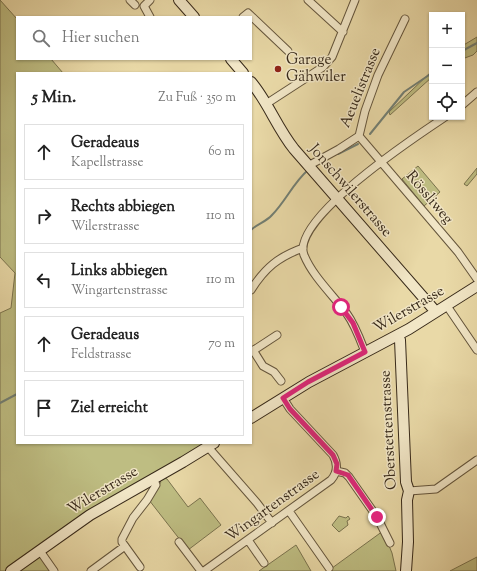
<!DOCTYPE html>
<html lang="de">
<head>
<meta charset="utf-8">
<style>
	:root { --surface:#fff; --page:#f6f6f6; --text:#222; --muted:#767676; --line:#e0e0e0 }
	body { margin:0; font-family:"Sorts Mill Goudy",serif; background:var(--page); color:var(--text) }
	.controls { position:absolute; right:12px; top:12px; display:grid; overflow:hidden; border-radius:0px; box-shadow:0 1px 3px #0004 }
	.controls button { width:36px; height:36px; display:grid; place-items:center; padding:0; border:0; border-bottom:1px solid var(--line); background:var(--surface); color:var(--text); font:20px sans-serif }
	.stop { position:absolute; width:12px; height:12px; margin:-9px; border:3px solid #db2777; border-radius:50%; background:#fff }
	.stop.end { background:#db2777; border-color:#fff; box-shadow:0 1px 4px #0008 }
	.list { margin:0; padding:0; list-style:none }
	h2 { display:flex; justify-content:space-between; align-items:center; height:52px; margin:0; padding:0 16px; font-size:17px }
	h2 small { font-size:13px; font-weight:400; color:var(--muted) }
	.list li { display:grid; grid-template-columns:26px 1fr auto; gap:12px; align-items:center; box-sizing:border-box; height:56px; margin:0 8px 8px; padding:0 8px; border:1px solid var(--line); border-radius:0px }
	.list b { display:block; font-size:15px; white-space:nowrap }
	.list p { margin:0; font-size:13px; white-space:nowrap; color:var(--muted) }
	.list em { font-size:13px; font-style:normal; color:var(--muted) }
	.icon { flex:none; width:22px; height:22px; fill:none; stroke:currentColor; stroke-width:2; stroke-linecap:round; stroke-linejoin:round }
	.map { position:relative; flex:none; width:477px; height:571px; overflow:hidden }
	.search { position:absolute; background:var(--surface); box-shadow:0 1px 3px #0004; left:16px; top:16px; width:236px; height:44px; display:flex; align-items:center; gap:10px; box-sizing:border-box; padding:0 14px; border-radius:0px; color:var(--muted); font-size:15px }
	.panel { position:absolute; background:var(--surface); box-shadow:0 1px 3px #0004; left:16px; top:72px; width:236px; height:372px; border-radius:0px }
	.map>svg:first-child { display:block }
	.green { fill:#bebd82; stroke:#7a734e }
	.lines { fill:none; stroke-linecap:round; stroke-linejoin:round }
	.stream { stroke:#727f74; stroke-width:2 }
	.street-casing { stroke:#64553c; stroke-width:9 }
	.secondary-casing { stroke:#372919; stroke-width:12 }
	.street { stroke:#f1e6c6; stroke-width:7 }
	.secondary { stroke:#f1e6c6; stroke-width:10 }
	.route { stroke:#db2777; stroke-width:5 }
	.poi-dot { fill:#8f2418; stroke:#f1e6c6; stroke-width:1.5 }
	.labels { text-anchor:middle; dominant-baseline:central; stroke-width:3; stroke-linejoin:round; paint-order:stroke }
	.poi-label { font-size:15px; fill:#372919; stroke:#f1e6c6; text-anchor:start }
	.street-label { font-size:15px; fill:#372919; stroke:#f1e6c6 }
</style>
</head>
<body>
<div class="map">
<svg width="477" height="571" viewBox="0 0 477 571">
	<rect width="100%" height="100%" fill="#e9d9a7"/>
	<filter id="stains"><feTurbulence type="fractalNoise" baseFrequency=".005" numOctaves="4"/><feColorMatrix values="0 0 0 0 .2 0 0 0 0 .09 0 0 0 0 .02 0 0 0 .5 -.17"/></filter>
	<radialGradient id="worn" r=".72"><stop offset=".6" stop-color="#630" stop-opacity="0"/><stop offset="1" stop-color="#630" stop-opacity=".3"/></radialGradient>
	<path class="green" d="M0,0L17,19V59H51L63,73H17V443H207L35,549L50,571H0V313L11,308L15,273L0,257Z
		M477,37V51L473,55L462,59V46Z
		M432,71V77L390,115L389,112Z
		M418,166L440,192L424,206L402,179Z
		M477,168V174L467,186L464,184Z
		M165,478L167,479L188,507L200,498L221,525L188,550L149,500L161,482L160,481Z
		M339,516L346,518L348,516L350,519L347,521L348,525L339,532L332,525Z
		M383,531L392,553L396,571H328Z
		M296,545L311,571H259Z
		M477,557V571H450Z"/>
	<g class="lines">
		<path class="stream" d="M462,51L477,43
			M370,134L404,92L432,73
			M338,154L358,144
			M251,230C257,224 266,222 272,215C286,201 293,183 308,170
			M0,403L17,394"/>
		<defs>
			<path id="street" d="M130,0L135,5
				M308,0L343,32
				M150,17L144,6L150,0
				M243,17L248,13L288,51
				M266,104L323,67L332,57L355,0
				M462,105L477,92
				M359,136L458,252L477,279
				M308,166L339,149L359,136L365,111L378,75L405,19
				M251,290C265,268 278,257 303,248
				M447,306L477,350
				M253,350L263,366L274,372L281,381
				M251,352L277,335
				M365,352C360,339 355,325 347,314C333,295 313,277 304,255C290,219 418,135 445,117
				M208,447L257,503L272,523
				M336,471L345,473L349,477L377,517L390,543
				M409,491L436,489L477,460
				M289,511L329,568
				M248,540L264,563
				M179,542L201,571
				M40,551L54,571
				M140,567L122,542V539L133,518L147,500L156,485L153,478
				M91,571L125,546
				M204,571L331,480C338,472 338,464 333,455L290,409L283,398"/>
			<path id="secondary" d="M179,0L194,17
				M231,59L243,73
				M251,82C268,102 277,128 294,149L436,312
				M398,335L400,340L406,482L409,491L407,500L408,542L406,571
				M251,418L309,382L409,329L477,286
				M11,571L90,515L183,462L214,443"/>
		</defs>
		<use href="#street" class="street-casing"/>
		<use href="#secondary" class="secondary-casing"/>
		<use href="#street" class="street"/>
		<use href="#secondary" class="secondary"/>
	</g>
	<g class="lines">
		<path class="route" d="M341,307L353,323L365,352L308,382L283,398L290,409L333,455L337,464L336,471L348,475L377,517"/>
	</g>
	<circle class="poi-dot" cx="278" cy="69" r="4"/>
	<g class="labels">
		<g class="poi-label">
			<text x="286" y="60">Garage<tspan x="286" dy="17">Gähwiler</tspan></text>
		</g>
		<g class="street-label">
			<text transform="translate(361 88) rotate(-68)">Aeuelistrasse</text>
			<text transform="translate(350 191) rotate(49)">Jonschwilerstrasse</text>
			<text transform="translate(429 198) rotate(50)">Rössliweg</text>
			<text transform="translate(409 310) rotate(-30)">Wilerstrasse</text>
			<text transform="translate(389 430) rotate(-93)">Oberstettenstrasse</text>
			<text transform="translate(103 491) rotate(-31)">Wilerstrasse</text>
			<text transform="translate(273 506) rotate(-36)">Wingartenstrasse</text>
		</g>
	</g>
	<rect width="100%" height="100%" filter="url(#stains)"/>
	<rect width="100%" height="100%" fill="url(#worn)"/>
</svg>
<div class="controls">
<button>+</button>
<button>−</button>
<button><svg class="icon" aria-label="locate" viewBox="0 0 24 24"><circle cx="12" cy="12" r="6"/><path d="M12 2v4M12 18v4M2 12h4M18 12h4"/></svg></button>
</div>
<div class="stop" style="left:341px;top:307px"></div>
<div class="stop end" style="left:377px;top:517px"></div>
<div class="search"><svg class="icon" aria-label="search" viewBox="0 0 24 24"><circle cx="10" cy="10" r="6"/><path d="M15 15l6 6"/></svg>Hier suchen</div>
<section class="panel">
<h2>5 Min.<small>Zu Fuß · 350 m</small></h2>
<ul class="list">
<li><svg class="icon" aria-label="ahead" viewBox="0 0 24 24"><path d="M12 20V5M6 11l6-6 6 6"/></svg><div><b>Geradeaus</b><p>Kapellstrasse</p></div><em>60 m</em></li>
<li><svg class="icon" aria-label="right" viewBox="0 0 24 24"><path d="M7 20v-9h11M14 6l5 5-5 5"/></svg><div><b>Rechts abbiegen</b><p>Wilerstrasse</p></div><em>110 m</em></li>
<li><svg class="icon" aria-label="left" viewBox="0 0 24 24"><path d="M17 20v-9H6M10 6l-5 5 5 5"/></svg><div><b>Links abbiegen</b><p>Wingartenstrasse</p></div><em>110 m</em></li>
<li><svg class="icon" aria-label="ahead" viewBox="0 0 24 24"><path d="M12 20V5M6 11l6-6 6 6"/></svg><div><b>Geradeaus</b><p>Feldstrasse</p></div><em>70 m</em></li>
<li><svg class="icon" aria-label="arrive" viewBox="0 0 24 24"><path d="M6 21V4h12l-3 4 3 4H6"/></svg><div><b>Ziel erreicht</b></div></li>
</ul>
</section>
</div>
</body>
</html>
